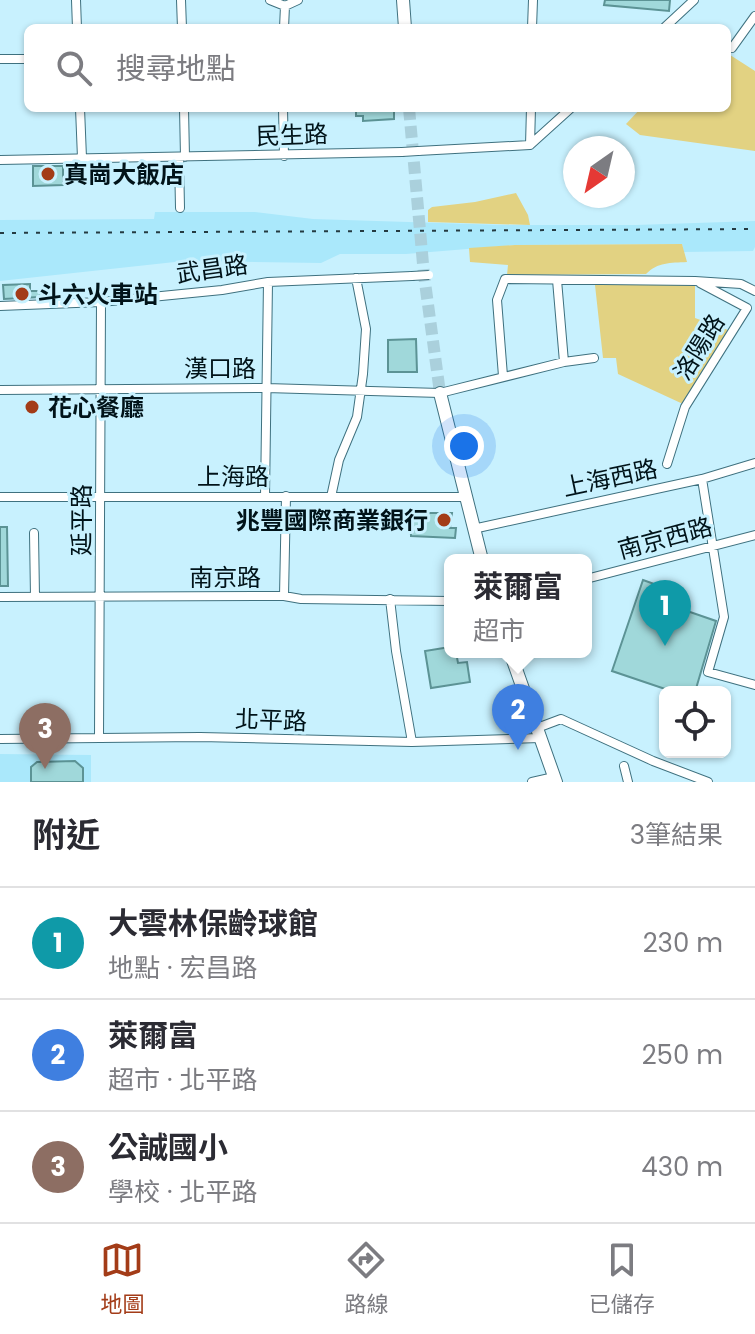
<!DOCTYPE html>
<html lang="zh-TW">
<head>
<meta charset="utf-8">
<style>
	:root { --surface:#fff; --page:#f7f7f7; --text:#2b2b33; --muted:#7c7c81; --line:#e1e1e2; --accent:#a33c18 }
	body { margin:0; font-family:Poppins,"Noto Sans TC",sans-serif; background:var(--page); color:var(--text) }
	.controls { position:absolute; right:24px; bottom:24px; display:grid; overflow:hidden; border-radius:12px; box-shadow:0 2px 6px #0004 }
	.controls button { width:72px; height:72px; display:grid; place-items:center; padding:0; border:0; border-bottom:2px solid var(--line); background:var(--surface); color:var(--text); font:40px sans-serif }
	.compass { position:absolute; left:563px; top:136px; width:72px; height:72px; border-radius:50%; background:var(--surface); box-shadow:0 2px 6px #0004; rotate:214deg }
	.you { position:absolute; left:464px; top:446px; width:28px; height:28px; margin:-20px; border:6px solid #fff; border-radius:50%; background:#1a73e8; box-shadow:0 0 0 12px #1a73e833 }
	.badge { display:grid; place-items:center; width:52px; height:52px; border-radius:50%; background:var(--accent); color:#fff; font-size:26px; font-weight:700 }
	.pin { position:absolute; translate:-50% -66px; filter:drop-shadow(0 2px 4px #0008) }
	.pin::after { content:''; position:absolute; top:42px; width:28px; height:24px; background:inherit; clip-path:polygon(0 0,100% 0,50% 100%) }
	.popup { position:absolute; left:444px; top:554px; width:148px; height:104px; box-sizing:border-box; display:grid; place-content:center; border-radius:12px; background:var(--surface); filter:drop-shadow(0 2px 6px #0005); font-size:26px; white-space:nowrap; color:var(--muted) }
	.popup b { font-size:30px; color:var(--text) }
	.popup::after { content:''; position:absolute; left:50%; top:100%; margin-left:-16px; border:16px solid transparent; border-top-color:var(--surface) }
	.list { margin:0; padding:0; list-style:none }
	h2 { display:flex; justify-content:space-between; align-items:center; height:104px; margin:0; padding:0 32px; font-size:34px }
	h2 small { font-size:26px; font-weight:400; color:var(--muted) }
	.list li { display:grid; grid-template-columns:52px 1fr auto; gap:24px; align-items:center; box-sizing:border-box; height:112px; padding:0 32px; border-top:2px solid var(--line) }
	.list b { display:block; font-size:30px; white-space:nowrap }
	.list p { margin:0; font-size:26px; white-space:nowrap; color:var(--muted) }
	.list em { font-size:26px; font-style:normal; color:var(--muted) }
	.icon { flex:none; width:44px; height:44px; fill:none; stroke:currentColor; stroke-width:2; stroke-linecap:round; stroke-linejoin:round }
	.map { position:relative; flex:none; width:755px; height:782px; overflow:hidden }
	.search { position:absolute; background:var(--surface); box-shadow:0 2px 6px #0004; left:24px; right:24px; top:24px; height:88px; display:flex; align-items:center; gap:20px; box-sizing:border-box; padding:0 28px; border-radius:12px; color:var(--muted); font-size:30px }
	.sheet { height:440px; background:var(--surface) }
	nav { display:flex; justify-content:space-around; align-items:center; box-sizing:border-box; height:112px; border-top:2px solid var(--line); background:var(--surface); font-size:22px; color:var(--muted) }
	nav a { display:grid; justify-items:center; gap:4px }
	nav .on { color:var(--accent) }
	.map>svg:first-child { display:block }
	.built { fill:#aae8fb }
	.green { fill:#e2d282 }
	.building { fill:#a0d8da; stroke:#5c9395; stroke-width:2 }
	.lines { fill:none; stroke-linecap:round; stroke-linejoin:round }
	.primary-tunnel { stroke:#aad0dc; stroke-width:12; stroke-dasharray:12 6; stroke-linecap:butt }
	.minor-casing { stroke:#3f717f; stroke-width:10 }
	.primary-casing { stroke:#3f717f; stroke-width:14 }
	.minor { stroke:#fff; stroke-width:8 }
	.primary { stroke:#fff; stroke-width:12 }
	.rail { stroke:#243a41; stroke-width:2; stroke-dasharray:4 8; stroke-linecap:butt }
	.minor-bridge-casing { stroke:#3f717f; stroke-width:10; stroke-linecap:butt }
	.minor-bridge { stroke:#fff; stroke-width:8 }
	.poi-dot { fill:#a33c18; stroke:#c8f1fe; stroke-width:3 }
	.labels { text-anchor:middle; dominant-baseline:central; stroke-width:6; stroke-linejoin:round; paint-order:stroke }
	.street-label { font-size:24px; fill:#011319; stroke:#c8f1fe }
	.poi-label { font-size:24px; font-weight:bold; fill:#011319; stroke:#c8f1fe; text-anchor:start }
</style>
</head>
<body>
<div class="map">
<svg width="755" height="782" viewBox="0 0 755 782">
	<rect width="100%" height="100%" fill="#c8f1fe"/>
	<path class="built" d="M155,212H255L313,219L504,225H636L755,221V247L753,251L684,252L682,244L515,245L406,254H340L321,263L184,261L0,281V220L154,219Z
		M0,754L91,755V782H0Z"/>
	<path class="green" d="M727,53L755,71V151L640,135L626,124L641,108H727Z
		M516,193L528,215L530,225L428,222V210L432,207L475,202Z
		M682,244L687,262C670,263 658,262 646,274L507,275L508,265L470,262L469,248L515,245Z
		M595,285H695V318L728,330L683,404L618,374L616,358H603Z"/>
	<path class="building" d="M605,0H670L669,11L604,5Z
		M356,108H394V119L363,121V116H356Z
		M33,166H63V185L33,186Z
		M30,284V291H40V297L4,299L3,285Z
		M416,339L417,372H388V340Z
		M410,513H452L450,528H456L455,538L411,536Z
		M0,527H7L8,586H0Z
		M643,580L660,586L655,600L716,621L695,692H674L612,671Z
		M450,647V652H456L458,663L467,662L470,682L431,688L425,651Z
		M75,761L83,768V782H31V767L37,762Z"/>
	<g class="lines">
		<path class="primary-tunnel" d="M409,108L424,275L440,393"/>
		<defs>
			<path id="minor" d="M76,0L77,28
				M181,0L182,28
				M270,0L285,6L298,0
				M284,28L285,6
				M532,28L533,0
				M664,28L694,0
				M732,48L755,16
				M0,59H28
				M80,108L82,158
				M184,108L185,157
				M283,108L284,156
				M530,145L531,108
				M418,151L530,145L571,108
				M179,157L180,208
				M0,160L402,152
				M557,280L564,362
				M0,306L101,302L222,290L268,282L412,276
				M503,376L497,300L505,279L695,281L741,284L755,291
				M0,390L266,388L440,393L564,362L594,358
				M667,464L685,407L747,308L700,283
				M702,479L724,617L708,672L755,685
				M265,496L268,282
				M0,497H465
				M331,497L339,460L357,417L363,374L366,329L356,278
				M473,529L702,479L755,463
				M34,533L35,597
				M586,579L755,535
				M284,596L286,496
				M0,597L284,596L301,599L450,601
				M390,599L396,651L412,742
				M537,728L561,719L653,761L708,782
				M99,738L101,302
				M0,739L200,737L412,742L540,738
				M624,766L628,782
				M532,782L554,777"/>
			<path id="primary" d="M403,0L405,28
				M440,393L482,560
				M510,652L556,782"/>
		</defs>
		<use href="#minor" class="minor-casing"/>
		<use href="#primary" class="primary-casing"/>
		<use href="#minor" class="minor"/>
		<use href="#primary" class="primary"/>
		<path class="rail" d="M0,233L755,229"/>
		<defs>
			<path id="minor-bridge" d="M402,152L418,151
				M412,276L429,275"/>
		</defs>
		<use href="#minor-bridge" class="minor-bridge-casing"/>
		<use href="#minor-bridge" class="minor-bridge"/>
	</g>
	<g class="poi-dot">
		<circle cx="48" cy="174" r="8"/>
		<circle cx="22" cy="294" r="8"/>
		<circle cx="32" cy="407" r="8"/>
		<circle cx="444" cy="520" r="8"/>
	</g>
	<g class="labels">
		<g class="street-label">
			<text transform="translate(292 135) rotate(-2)">民生路</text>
			<text transform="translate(212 269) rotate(-8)">武昌路</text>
			<text transform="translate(699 347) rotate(-58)">洛陽路</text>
			<text x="220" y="368">漢口路</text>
			<text x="233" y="476">上海路</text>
			<text transform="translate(610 478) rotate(-12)">上海西路</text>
			<text transform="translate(81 520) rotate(-90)">延平路</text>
			<text transform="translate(665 538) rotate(-15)">南京西路</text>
			<text x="225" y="577">南京路</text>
			<text transform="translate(271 720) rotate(2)">北平路</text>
		</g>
		<g class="poi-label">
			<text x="64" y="174">真崗大飯店</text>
			<text x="38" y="294">斗六火車站</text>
			<text x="48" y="407">花心餐廳</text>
			<text x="428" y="520" text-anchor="end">兆豐國際商業銀行</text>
		</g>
	</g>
</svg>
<div class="controls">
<button><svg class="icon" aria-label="locate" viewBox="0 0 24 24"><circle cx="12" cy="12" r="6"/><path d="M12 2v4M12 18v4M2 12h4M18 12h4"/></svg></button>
</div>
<svg class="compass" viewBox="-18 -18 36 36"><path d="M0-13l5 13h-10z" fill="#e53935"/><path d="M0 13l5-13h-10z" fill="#7c7c81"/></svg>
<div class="you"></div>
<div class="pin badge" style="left:665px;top:646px;background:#0f9aa8">1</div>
<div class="pin badge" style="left:518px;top:750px;background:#3f7fe0">2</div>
<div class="popup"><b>萊爾富</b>超市</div>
<div class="pin badge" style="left:45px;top:769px;background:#8d6e63">3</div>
<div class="search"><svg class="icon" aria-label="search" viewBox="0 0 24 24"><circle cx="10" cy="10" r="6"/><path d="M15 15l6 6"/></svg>搜尋地點</div>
</div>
<section class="sheet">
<h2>附近<small>3筆結果</small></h2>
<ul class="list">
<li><span class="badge" style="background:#0f9aa8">1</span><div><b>大雲林保齡球館</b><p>地點 · 宏昌路</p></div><em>230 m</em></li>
<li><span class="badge" style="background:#3f7fe0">2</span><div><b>萊爾富</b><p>超市 · 北平路</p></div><em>250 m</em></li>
<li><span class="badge" style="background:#8d6e63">3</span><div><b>公誠國小</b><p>學校 · 北平路</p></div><em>430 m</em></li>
</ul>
</section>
<nav>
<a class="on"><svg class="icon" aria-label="map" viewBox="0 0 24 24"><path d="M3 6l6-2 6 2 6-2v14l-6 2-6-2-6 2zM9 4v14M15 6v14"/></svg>地圖</a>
<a><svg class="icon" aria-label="directions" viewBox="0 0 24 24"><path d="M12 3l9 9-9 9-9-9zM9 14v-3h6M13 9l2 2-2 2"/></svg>路線</a>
<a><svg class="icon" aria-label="saved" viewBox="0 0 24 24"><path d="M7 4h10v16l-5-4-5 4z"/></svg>已儲存</a>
</nav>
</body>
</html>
